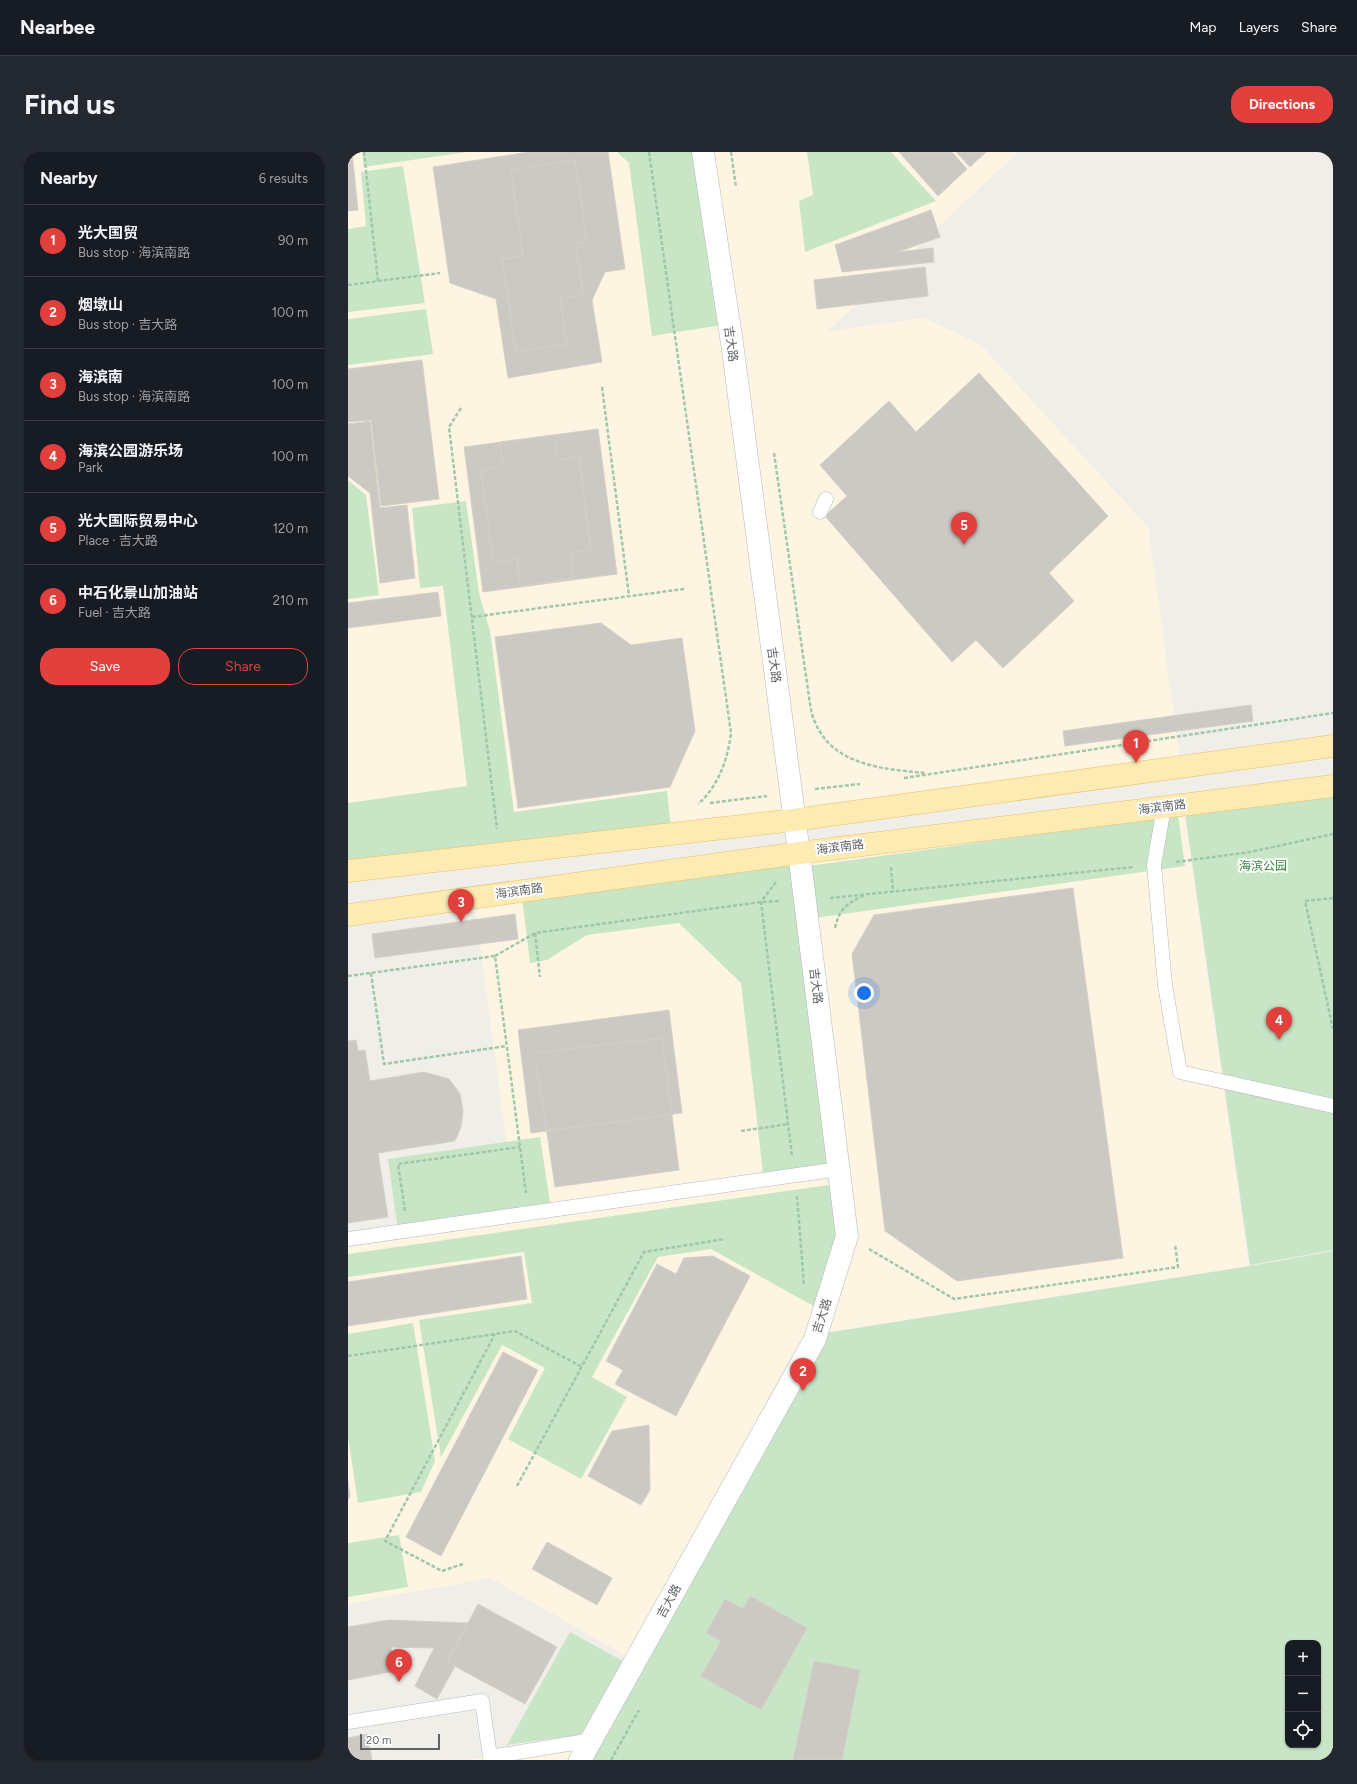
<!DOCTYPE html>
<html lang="en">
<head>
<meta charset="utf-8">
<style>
	:root { --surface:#171b24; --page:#242831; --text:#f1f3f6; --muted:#9ea1a6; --line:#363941; --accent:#e2403c }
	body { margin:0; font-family:Figtree,"Noto Sans SC",sans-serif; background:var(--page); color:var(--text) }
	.controls { position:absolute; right:12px; bottom:12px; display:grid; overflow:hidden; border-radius:8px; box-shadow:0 1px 3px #0004 }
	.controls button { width:36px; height:36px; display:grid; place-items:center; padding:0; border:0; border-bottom:1px solid var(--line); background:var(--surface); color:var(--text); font:20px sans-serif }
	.scale { position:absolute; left:12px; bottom:10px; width:80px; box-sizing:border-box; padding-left:4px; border:2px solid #5f6367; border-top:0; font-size:11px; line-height:14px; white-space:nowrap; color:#5f6367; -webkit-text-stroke:3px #fff; paint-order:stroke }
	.you { position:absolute; left:516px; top:841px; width:14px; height:14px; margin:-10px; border:3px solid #fff; border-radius:50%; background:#1a73e8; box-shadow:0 0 0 6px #1a73e833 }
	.badge { display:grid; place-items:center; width:26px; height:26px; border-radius:50%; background:var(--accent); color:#fff; font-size:13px; font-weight:700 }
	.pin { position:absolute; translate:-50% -33px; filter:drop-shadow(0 1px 2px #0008) }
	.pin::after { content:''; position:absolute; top:21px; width:14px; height:12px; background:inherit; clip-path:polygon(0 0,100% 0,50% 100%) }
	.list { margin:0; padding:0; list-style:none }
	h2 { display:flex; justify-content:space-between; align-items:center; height:52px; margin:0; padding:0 16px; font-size:17px }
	h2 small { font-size:13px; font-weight:400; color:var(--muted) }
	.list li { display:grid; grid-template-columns:26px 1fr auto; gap:12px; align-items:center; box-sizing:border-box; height:72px; padding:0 16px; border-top:1px solid var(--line) }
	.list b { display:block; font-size:15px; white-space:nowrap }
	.list p { margin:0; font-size:13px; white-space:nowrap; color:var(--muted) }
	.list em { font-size:13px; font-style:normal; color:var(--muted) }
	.actions { display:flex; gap:8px; padding:12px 16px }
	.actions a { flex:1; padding:9px 0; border:1px solid var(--accent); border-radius:16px; text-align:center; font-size:14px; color:var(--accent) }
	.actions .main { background:var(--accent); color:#fff }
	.icon { flex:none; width:22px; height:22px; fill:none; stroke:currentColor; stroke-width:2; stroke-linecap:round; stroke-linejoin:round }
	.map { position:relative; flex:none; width:985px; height:1608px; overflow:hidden; border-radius:16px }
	header { display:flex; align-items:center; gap:24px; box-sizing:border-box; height:56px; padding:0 20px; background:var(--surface); border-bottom:1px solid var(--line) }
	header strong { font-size:19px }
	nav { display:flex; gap:22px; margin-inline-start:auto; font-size:14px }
	.intro { display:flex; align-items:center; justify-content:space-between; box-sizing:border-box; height:96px; padding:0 24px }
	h1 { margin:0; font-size:28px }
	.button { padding:10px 18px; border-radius:16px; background:var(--accent); color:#fff; font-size:14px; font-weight:700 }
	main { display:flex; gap:24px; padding:0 24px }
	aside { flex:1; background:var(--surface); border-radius:16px; box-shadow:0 1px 3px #0004 }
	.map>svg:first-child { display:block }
	.commercial { fill:#fdf5e1 }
	.green { fill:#c8e6c6; fill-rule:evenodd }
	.building { fill:#ccc9c4; stroke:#d5d0c6 }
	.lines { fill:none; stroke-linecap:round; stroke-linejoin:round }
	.service-casing { stroke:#b5b8bc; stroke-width:15 }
	.secondary-casing { stroke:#b4b7bb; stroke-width:23 }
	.primary-casing { stroke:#ecbe66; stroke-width:23 }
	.path { stroke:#a0c8a8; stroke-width:2.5; stroke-dasharray:4 2; stroke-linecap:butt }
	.service { stroke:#fff; stroke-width:14 }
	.secondary { stroke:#fff; stroke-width:22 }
	.primary { stroke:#fcebb2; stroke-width:22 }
	.labels { text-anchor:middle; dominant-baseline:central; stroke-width:4; stroke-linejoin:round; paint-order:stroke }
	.street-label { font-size:12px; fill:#5f6367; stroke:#fff }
	.park-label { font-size:12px; fill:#3a843a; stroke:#fff }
</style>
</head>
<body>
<header>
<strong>Nearbee</strong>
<nav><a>Map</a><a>Layers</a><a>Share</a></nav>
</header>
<div class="intro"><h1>Find us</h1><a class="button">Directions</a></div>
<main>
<aside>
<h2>Nearby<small>6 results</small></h2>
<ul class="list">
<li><span class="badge">1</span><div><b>光大国贸</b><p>Bus stop · 海滨南路</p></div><em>90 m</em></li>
<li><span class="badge">2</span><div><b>烟墩山</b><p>Bus stop · 吉大路</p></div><em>100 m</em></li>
<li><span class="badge">3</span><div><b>海滨南</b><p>Bus stop · 海滨南路</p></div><em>100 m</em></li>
<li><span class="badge">4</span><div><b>海滨公园游乐场</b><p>Park</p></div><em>100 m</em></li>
<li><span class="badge">5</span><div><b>光大国际贸易中心</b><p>Place · 吉大路</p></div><em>120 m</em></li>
<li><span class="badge">6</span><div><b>中石化景山加油站</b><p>Fuel · 吉大路</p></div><em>210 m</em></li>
</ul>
<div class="actions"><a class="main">Save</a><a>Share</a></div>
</aside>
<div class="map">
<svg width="985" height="1608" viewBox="0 0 985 1608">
	<rect width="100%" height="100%" fill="#f0eee8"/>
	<path class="commercial" d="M0,0H670L480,179L576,166L632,192L800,375L833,615L446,667L0,719Z
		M835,653L901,1114L471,1182L292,1512L142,1426L0,1452V1095L371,1040L169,1069L126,746Z
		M250,1589L240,1608H117Z"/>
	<path class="green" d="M14,0H119L16,15Z
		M269,0H347L374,173L304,184L281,11Z
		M459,0H543L588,49L457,100L451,49L465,43Z
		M55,14L77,151L0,160V77L18,74L13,20Z
		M78,157L85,202L0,213V167Z
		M0,328L18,343L31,443L0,447Z
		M118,349L131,441L142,479L166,660L319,639L323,676L0,713V651L119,634L95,434L72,436L64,356Z
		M985,634V1098L902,1113L836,653Z
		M830,663L837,714L467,766L460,714Z
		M445,709L484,1012L415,1021L393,831L331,771L239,783L199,808L182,811L174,745Z
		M192,985L203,1057L50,1078L40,1007Z
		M481,1033L489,1086L469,1156L363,1097L310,1105L244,1225L279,1245L233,1327L160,1287L197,1216L154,1193L93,1305L71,1168L184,1151L176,1100L0,1125V1102Z
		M985,1099V1608H241L471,1182L902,1114ZM940,1491H970V1593H940Z
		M65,1171L87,1309L73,1340L10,1351L0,1285V1182Z
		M51,1383L60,1435L0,1445V1391Z
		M222,1480L282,1513L245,1581L159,1593Z"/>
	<path class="building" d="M0,0H4L10,58L0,59Z
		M181,0H260L277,117L257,120L244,148L254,210L160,226L148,147L102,131L85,15Z
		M551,0H604L619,17L590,44Z
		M608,0H638L622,15Z
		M227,8L239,89L228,91L235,143L212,146L219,192L168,200L154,107L175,104L163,18Z
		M583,58L592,85L550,100L585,96L586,110L494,120L487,93Z
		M577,115L580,144L469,157L466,128Z
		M74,208L91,347L33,354L23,268L0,270V217Z
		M631,221L760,364L701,421L726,449L655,516L628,488L604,510L477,364L499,344L472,313L541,249L568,280Z
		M22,269L32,356L59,353L67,426L32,431L22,341L0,324V272Z
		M250,277L269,422L135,440L116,295Z
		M207,283L210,308L231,305L243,398L222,401L226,426L172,434L169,407L145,410L133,318L155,315L152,290Z
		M90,440L93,464L0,476V451Z
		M253,471L283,493L334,486L347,579L322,635L170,656L147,485Z
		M903,553L905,569L717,594L715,579Z
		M725,736L775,1106L609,1129L537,1079L504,802L526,763Z
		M167,762L170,787L27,806L24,782Z
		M321,858L334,961L183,981L170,878Z
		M314,886L331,1018L207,1035L187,901Z
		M8,888L10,899L17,898L22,929L76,920L101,927L112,942L115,959L113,975L107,989L30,1001L40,1065L0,1071V889Z
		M173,1104L179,1147L0,1174V1130Z
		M365,1104L402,1124L328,1264L267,1232L275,1218L258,1209L309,1112L328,1122L336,1106Z
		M155,1200L190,1218L93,1404L58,1385Z
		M301,1273L302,1338L293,1353L240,1324L264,1279Z
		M0,1330L2,1344L0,1348Z
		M199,1390L264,1426L249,1453L184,1417Z
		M402,1444L459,1476L413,1558L353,1524L373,1489L358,1481L377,1447L395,1457Z
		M130,1452L209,1495L177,1552L99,1510Z
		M40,1468L120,1471L99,1510L107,1514L89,1547L67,1534L86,1496L43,1495L47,1519L0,1528V1475Z
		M466,1509L512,1518L494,1608H445Z
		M19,1582L24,1608H0V1586Z"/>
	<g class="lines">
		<defs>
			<path id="service" d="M472,360L478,347
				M816,655L806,713L817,833L832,920L985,954
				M0,1087L491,1017
				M0,1570L134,1549L142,1605L244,1588"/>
			<path id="secondary" d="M232,1608L467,1187L499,1084L451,701L384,191L355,0"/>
			<path id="primary" d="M0,719L446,668L985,594
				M0,763L451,701L985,634"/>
		</defs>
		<use href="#service" class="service-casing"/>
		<use href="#secondary" class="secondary-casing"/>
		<use href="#primary" class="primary-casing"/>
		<path class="path" d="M16,0L30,129
			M301,0L383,581C380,607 370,635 350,652
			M383,0L388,35
			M0,133L92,121
			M254,235L281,444
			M113,256L101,275L149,677
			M426,301L462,552C463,558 464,564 467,570C485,614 536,617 577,621
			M124,465L336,437
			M556,626L985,561
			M467,637L512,632
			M362,651L419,644
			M828,710L902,700L985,682
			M543,715L545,740
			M428,730L413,750L444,1004
			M482,746L785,715
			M985,746L957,749L985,877
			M487,776C492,755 498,753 516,743
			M187,781L192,825
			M147,804L187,781L413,750L433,749
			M23,821L36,912L158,894
			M0,824L147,804L178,1041
			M393,979L441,972
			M449,1044L456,1133
			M57,1059L50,1012L172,995
			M521,1097L606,1147L830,1115L827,1092
			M0,1204L167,1179L234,1215
			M169,1334L296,1100L377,1087
			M115,1412L94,1419L37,1389L147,1182
			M263,1608L291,1558"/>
		<use href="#service" class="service"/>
		<use href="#secondary" class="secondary"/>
		<use href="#primary" class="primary"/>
	</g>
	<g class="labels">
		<g class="street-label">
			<text transform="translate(383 192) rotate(82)">吉大路</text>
			<text transform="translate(426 513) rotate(82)">吉大路</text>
			<text transform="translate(814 655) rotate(-7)">海滨南路</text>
			<text transform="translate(492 695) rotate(-7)">海滨南路</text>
			<text transform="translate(171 739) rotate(-8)">海滨南路</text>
			<text transform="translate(468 834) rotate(83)">吉大路</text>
			<text transform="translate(474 1164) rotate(-72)">吉大路</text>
			<text transform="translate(321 1449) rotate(-61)">吉大路</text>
		</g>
		<g class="park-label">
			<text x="915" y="714">海滨公园</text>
		</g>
	</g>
</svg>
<div class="controls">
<button>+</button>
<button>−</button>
<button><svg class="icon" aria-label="locate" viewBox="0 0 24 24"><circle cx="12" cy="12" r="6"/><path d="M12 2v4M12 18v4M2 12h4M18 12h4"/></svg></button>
</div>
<div class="scale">20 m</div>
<div class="you"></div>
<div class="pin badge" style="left:788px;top:611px">1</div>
<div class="pin badge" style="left:455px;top:1239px">2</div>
<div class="pin badge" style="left:113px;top:770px">3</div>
<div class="pin badge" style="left:931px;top:888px">4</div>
<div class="pin badge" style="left:616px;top:393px">5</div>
<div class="pin badge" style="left:51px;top:1530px">6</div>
</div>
</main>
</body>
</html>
